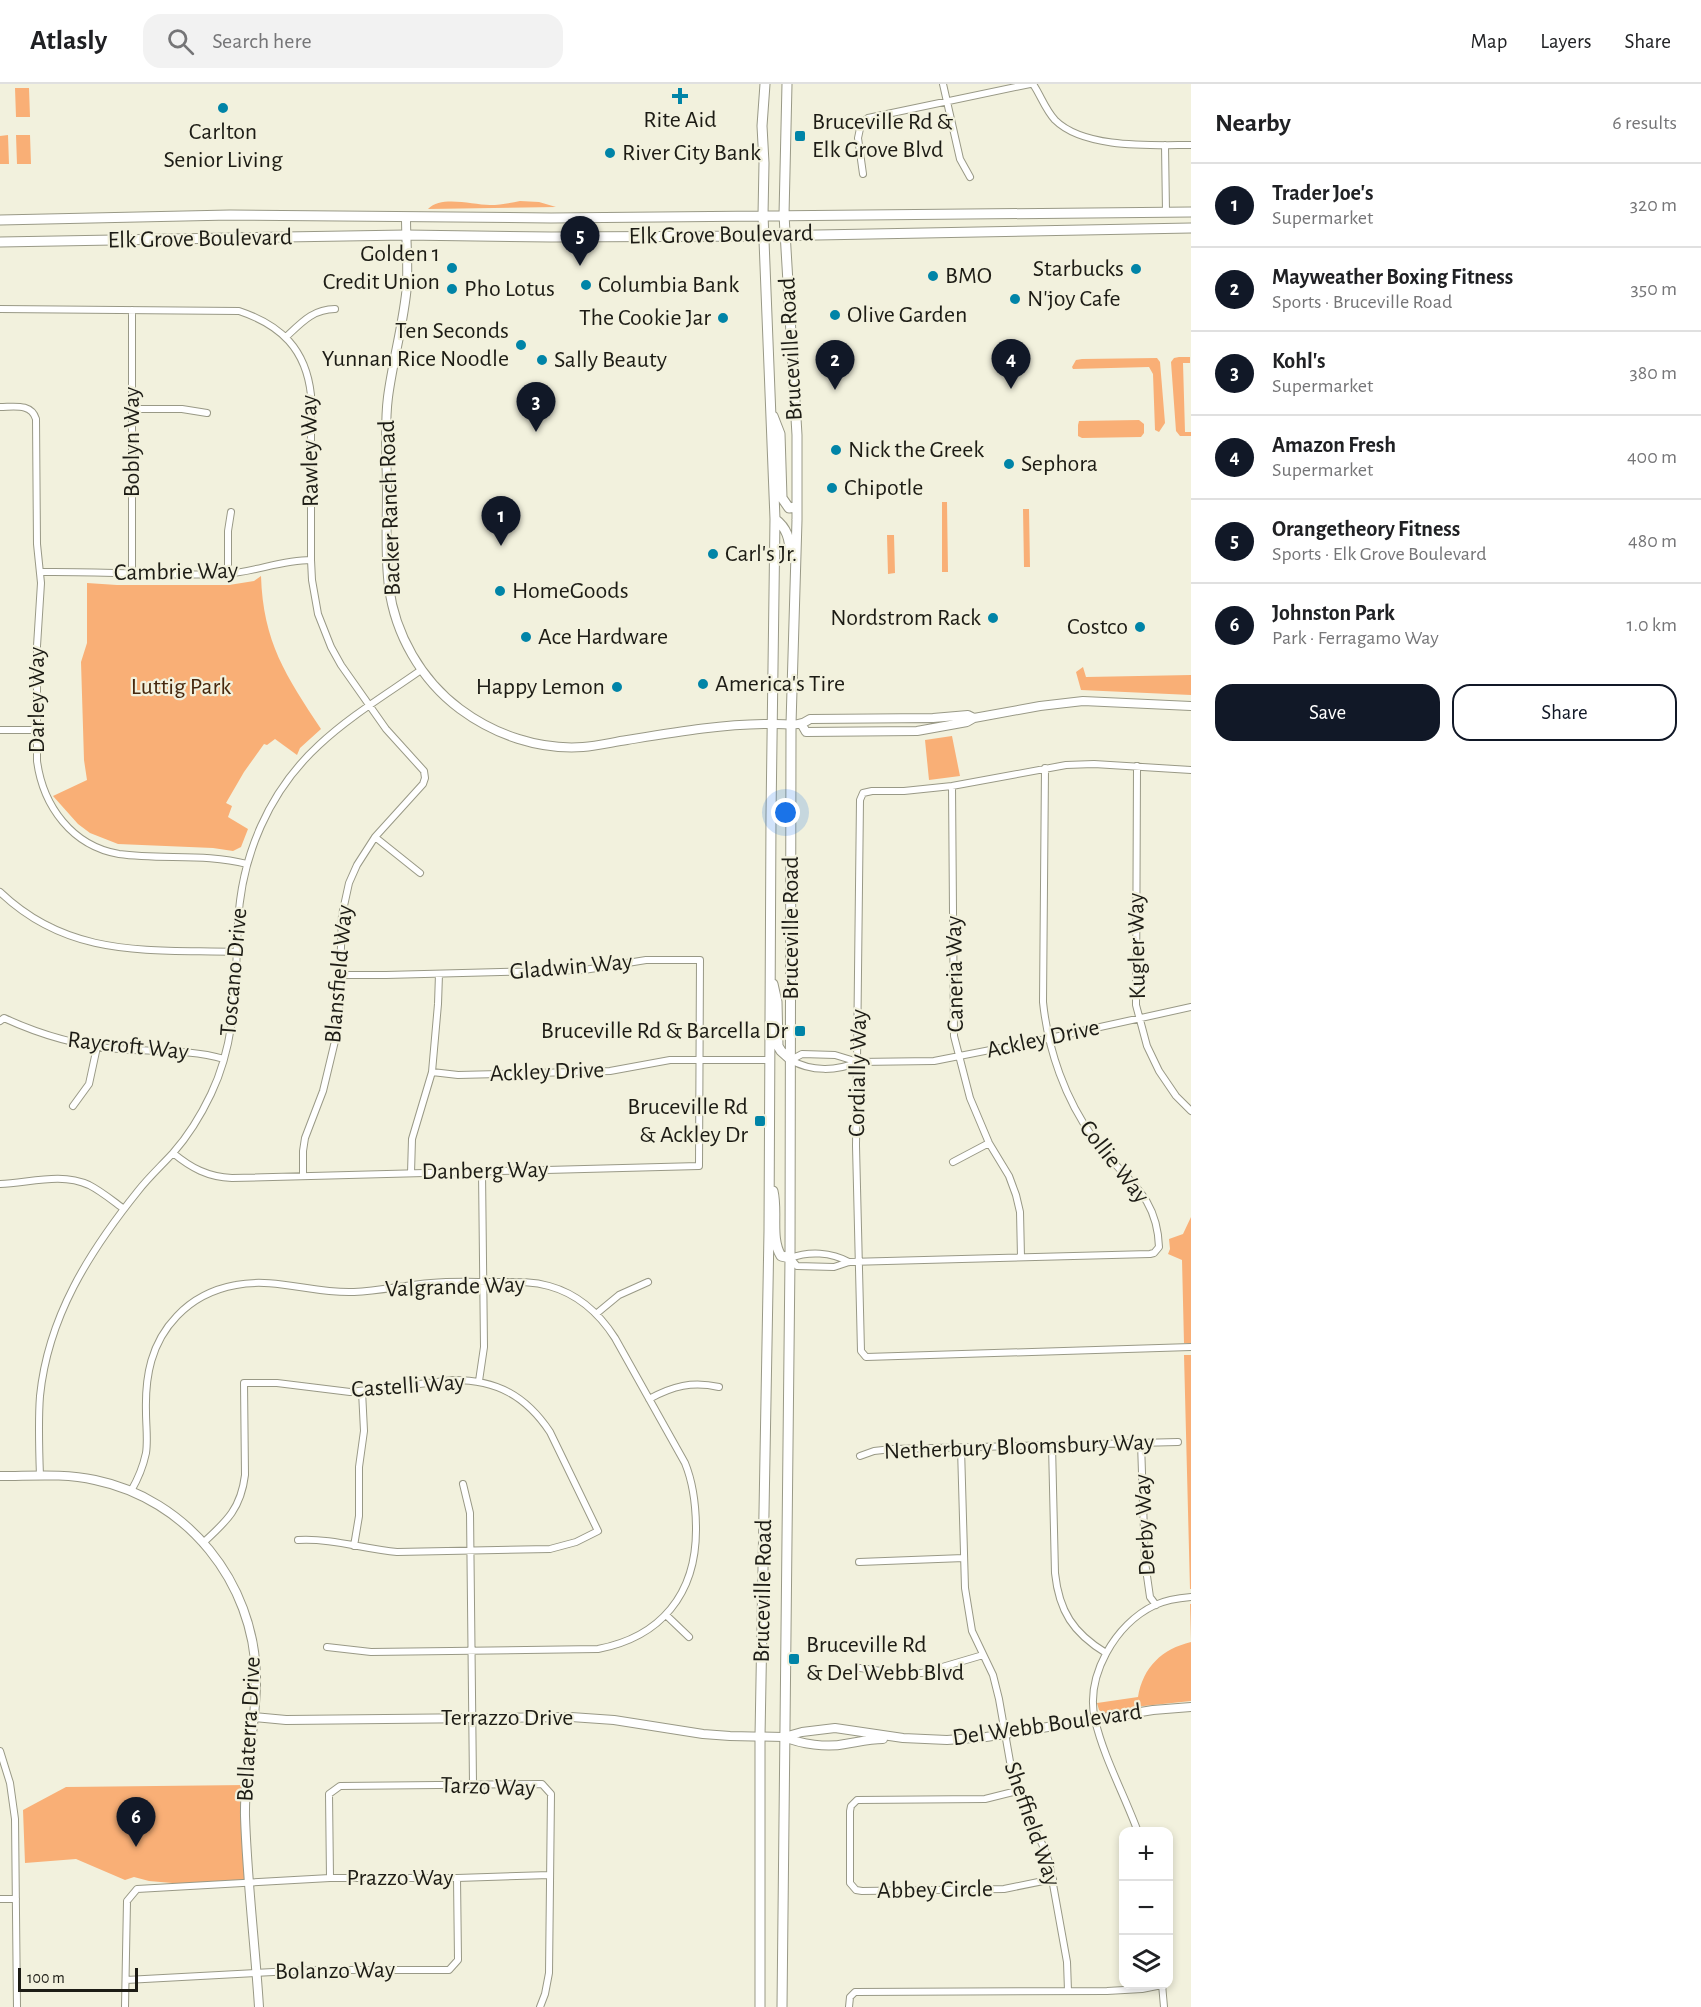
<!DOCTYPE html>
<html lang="en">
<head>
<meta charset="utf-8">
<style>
	:root { --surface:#fff; --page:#f2f2f2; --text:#202124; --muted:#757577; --line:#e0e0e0; --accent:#111827 }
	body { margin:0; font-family:"Alegreya Sans",sans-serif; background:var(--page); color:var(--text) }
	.controls { position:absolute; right:18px; bottom:18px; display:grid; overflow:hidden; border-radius:12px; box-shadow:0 3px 9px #0003 }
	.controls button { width:54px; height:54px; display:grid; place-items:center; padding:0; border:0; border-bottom:2px solid var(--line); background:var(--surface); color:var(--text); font:30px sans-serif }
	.scale { position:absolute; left:18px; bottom:15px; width:120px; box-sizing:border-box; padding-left:6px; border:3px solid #1d1c15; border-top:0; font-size:16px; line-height:21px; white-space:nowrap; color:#1d1c15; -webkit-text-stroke:4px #f2f1dd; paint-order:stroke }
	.you { position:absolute; left:786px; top:729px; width:21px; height:21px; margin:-15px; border:4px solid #fff; border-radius:50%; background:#1a73e8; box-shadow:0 0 0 9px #1a73e833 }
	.badge { display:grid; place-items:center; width:39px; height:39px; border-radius:50%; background:var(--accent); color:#fff; font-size:20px; font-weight:700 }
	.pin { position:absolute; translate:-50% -50px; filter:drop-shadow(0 2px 3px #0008) }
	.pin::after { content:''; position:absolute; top:32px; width:21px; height:18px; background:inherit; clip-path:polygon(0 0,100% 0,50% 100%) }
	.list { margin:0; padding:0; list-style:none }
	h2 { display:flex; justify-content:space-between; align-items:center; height:78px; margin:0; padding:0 24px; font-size:26px }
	h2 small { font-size:20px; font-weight:400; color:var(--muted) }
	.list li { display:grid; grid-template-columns:39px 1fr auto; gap:18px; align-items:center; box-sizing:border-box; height:84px; padding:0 24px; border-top:2px solid var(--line) }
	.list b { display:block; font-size:22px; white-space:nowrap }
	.list p { margin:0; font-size:20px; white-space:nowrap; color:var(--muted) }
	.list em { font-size:20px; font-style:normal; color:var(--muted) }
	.actions { display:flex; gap:12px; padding:18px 24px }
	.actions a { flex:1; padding:14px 0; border:2px solid var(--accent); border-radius:18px; text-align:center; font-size:21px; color:var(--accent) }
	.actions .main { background:var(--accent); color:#fff }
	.icon { flex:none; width:33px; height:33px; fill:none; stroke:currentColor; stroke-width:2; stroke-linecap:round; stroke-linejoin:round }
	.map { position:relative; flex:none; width:1191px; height:1923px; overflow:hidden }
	header { display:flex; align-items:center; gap:36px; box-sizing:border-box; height:84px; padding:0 30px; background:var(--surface); border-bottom:2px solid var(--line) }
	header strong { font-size:28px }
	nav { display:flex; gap:33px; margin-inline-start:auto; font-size:21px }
	.search { width:420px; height:54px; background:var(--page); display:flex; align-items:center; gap:15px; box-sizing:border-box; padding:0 21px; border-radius:18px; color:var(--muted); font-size:22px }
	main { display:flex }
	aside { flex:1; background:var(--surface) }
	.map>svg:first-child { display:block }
	.green { fill:#f9af76 }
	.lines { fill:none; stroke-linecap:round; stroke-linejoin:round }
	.minor-casing { stroke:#999986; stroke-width:8 }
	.tertiary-casing { stroke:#999986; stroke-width:10 }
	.secondary-casing { stroke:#999986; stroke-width:11 }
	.minor { stroke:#fff; stroke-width:6 }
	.tertiary { stroke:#fff; stroke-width:8 }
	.secondary { stroke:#fff; stroke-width:9 }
	.poi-dot { fill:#0084a7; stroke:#f2f1dd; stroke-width:2 }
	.labels { text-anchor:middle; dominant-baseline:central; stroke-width:4.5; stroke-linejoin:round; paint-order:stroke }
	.poi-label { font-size:24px; fill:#1d1c15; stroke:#f2f1dd; text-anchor:start }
	.street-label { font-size:24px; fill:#1d1c15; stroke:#f2f1dd }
	.park-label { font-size:24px; fill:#46280e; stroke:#f2f1dd }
</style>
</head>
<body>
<header>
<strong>Atlasly</strong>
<div class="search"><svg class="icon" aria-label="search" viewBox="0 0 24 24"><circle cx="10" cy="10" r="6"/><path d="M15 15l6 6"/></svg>Search here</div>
<nav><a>Map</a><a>Layers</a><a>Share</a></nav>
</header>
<main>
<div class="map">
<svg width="1191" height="1923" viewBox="0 0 1191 1923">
	<rect width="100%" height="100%" fill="#f2f1dd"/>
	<path class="green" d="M15,4H29L30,33H16Z
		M8,51L9,80H0V52Z
		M16,51H30L31,80H17Z
		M520,117L539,118L556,123L428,125C442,111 472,121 490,121C500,121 510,119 520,117Z
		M1179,273H1190V279H1183L1185,348H1191V352H1180L1176,347L1171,278L1174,274Z
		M1157,274L1160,278L1165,339L1159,348L1155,346L1153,290L1149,283L1073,285L1072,283L1076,276L1082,275Z
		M1139,336L1144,340V349L1141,353L1082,354L1078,352V341L1079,337Z
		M942,418H947L948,488H942Z
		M1023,425H1029L1030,483H1024Z
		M887,451H894L895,489L888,490Z
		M261,492C263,558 286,592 321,645L300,664L297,671L275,655L267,661L264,660L244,688L226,719L232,722L228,733L248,745L241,763L233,767L213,764L118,760L90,749L78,740L53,712L87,696L84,676L81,578L87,559V499L117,501H229L254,497Z
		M1083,583L1086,593L1191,591V611L1081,606L1076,588Z
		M952,652L960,692L929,696L925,656Z
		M1191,1133V1259H1184L1182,1176L1168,1170L1170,1165L1169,1155L1183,1150Z
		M1184,1271H1191V1505H1190Z
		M1190,1520H1191V1617L1134,1623L1105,1630L1099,1626L1097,1619L1138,1613C1143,1583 1162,1565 1191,1558Z
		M246,1701L250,1799L207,1802L149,1797L134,1793L125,1796L76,1775L25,1779L23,1726L66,1703Z"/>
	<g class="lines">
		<defs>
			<path id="minor" d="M943,0L960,75L970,93
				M1033,0C1041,12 1045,25 1055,36C1084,65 1152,61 1191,61
				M1165,61L1166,128
				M863,90L858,54L861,40L868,34L1030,0
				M0,225L239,227C281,241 306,265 311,311V476L312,496L318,530L331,563L341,581L386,645L424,687L425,694L423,700L375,753L357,781L349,799L342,831L339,926L335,957L323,1007L305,1054L303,1067V1092
				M132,226V491
				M286,253C301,239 313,225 335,225
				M0,323C14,323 31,319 36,335L37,460L41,499L37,562V677C43,722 72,762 119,770C162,776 205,769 247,780
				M132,325H182L207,329
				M40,488C102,487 163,492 225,490C255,488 281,476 311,476
				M228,489V447L231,428
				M0,646H37
				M1137,682L1136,921L1147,962L1159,987L1176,1012L1191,1027
				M1191,686L1094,680L1066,681L952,702L904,707H872L863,709L860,716L856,1062L861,1267L866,1273L1191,1263
				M952,702L954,952L970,1014L989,1059L1009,1092L1016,1111L1020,1128L1021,1173
				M375,753L420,789
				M0,808C70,875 149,865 237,868
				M0,937L4,934C41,951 78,962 119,965C156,968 189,965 224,975
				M791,976L802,970L835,971L858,978L934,977L1041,956L1191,923
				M791,976C811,988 837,987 858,978
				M432,988L458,991L610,987L670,976H769
				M73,1022L89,1000L97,963
				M173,1069C191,1084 208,1093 232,1094L699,1082L700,876H646L584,886L386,891H340
				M953,1078L989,1059
				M411,1089L412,1055L432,988L438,920L439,890
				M0,1100C29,1099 61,1088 89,1101C101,1107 113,1117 124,1125
				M849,1178C831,1168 809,1167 790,1174L797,1182L834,1183L849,1178L1150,1170L1154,1169L1159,1163C1157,1107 1122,1095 1094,1055C1065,1015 1048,966 1043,918L1045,684
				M596,1230L619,1211L648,1198
				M479,1297L484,1263L482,1088
				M649,1315C673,1302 692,1297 719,1303
				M1141,1359L1145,1478L1150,1513L1156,1521
				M1052,1361L1055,1489C1059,1527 1073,1549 1106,1569
				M961,1364L965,1504L972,1547L993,1591L999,1615L1012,1689L1017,1707L1044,1764L1049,1778L1067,1878L1068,1907
				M860,1372L874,1367L892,1365L1178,1358
				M40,1392C39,1365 38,1338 40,1312C48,1233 89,1168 138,1107C148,1094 161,1082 173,1069C188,1052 201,1031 211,1010C237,956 235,899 238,840C241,772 269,707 319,661C350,632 387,610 421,586
				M463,1400L470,1429L473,1700
				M131,1407C138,1395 143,1383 146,1369C148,1356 146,1342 146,1328C145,1292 151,1259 177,1232C193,1215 214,1205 236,1201C275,1193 315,1210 354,1208C380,1207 405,1201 431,1199C452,1197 473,1198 494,1198C513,1198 531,1197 549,1202C578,1210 599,1229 615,1254L685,1379C694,1401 696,1422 696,1446C696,1510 661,1553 598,1565L371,1568L327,1563
				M204,1458C227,1437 241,1424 245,1391L244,1299H277L350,1308L454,1296C497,1296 526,1312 550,1348L598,1447L576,1458L550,1465L397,1468C364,1465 331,1454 298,1456
				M354,1462L359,1432V1383L364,1347L362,1307
				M859,1478L964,1474
				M666,1531L689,1553
				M860,1584L895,1589H922L983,1571
				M0,1667L10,1699L15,1735L17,1923
				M1017,1707L985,1715L857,1716L851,1722L850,1727V1799L856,1806L862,1807L1004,1805L1053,1795
				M1138,1748C1124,1710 1104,1674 1095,1636C1085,1592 1115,1540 1155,1521C1166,1516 1179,1514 1191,1513
				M330,1794L329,1710L340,1702L542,1700L551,1710L549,1889L545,1910L540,1923
				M0,1815H16
				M126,1896L312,1886H449L458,1876L457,1794
				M1162,1900L1164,1923
				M125,1923L127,1817L137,1805L330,1794H457L550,1791
				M849,1923L850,1913L855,1908L1107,1907L1142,1905L1162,1901"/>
			<path id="tertiary" d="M406,133C406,155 408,178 407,201C404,238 393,275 388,313C384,344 387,376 387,408C387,439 385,472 389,503C395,550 421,596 460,625C495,651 539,666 583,663C598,662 613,658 627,656C676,648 722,640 771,640C786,639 798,644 810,635L933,634L968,631L974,634
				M802,641L806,648L917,647L967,638L974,634L1040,622L1083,617L1191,622
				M0,1392C32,1392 64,1389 95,1396C187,1415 254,1498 256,1592C257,1639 244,1685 245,1732C247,1796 255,1860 259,1923
				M253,1633L286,1636L571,1633L614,1636L703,1650L730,1652L784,1653L802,1648L835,1644L903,1654L947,1656L986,1653L1153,1626L1191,1623
				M784,1653C801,1660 827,1664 845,1660C858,1658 870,1655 883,1655"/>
			<path id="secondary" d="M0,136L230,131L551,134L1191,128
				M0,158L406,151L551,153L764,152L1191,144
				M773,332L780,350L782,414L789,424L796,423
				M775,435C787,444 790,455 790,470
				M773,900L777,918L778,962L781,967L791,976
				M773,1107C778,1128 770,1154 781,1172L790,1174
				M760,1923V1653L769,1147L771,731L775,435L763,131L764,79L762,42L765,0
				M782,1923L790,1174L791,640L797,436V351L784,131L787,0"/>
		</defs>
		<use href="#minor" class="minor-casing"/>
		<use href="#tertiary" class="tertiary-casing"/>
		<use href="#secondary" class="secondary-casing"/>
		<use href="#minor" class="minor"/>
		<use href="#tertiary" class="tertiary"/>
		<use href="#secondary" class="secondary"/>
	</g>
	<g class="poi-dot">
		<path d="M677 3h6v6h6v6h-6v6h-6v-6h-6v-6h6z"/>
		<circle cx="223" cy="24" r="6"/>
		<rect x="794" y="46" width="12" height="12" rx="3"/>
		<circle cx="610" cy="69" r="6"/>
		<circle cx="452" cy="184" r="6"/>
		<circle cx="1136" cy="185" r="6"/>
		<circle cx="933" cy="192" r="6"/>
		<circle cx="586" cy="201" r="6"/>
		<circle cx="452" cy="205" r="6"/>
		<circle cx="1015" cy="215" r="6"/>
		<circle cx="835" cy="231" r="6"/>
		<circle cx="723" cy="234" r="6"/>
		<circle cx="521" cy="261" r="6"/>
		<circle cx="542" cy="276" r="6"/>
		<circle cx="836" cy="366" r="6"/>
		<circle cx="1009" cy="380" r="6"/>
		<circle cx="832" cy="404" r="6"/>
		<circle cx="713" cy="470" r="6"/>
		<circle cx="500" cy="507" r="6"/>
		<circle cx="993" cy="534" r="6"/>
		<circle cx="1140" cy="543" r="6"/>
		<circle cx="526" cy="553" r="6"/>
		<circle cx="703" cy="600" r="6"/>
		<circle cx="617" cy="603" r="6"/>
		<rect x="794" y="941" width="12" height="12" rx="3"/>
		<rect x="754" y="1031" width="12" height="12" rx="3"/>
		<rect x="788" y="1569" width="12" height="12" rx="3"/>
	</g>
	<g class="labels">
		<g class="poi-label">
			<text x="680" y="36" text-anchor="middle">Rite Aid</text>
			<text x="812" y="38">Bruceville Rd &amp;<tspan x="812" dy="28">Elk Grove Blvd</tspan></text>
			<text x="223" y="48" text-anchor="middle">Carlton<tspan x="223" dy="28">Senior Living</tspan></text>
			<text x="622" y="69">River City Bank</text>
			<text x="440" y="170" text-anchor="end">Golden 1<tspan x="440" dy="28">Credit Union</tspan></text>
			<text x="1124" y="185" text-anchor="end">Starbucks</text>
			<text x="945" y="192">BMO</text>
			<text x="598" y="201">Columbia Bank</text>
			<text x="464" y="205">Pho Lotus</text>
			<text x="1027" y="215">N'joy Cafe</text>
			<text x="847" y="231">Olive Garden</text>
			<text x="711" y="234" text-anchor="end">The Cookie Jar</text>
			<text x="509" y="247" text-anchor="end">Ten Seconds<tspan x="509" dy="28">Yunnan Rice Noodle</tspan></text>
			<text x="554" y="276">Sally Beauty</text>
			<text x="848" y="366">Nick the Greek</text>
			<text x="1021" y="380">Sephora</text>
			<text x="844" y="404">Chipotle</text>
			<text x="725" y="470">Carl's Jr.</text>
			<text x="512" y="507">HomeGoods</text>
			<text x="981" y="534" text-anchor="end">Nordstrom Rack</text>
			<text x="1128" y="543" text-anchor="end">Costco</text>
			<text x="538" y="553">Ace Hardware</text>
			<text x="715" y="600">America's Tire</text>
			<text x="605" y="603" text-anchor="end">Happy Lemon</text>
			<text x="788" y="947" text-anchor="end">Bruceville Rd &amp; Barcella Dr</text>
			<text x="748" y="1023" text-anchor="end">Bruceville Rd<tspan x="748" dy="28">&amp; Ackley Dr</tspan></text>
			<text x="806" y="1561">Bruceville Rd<tspan x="806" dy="28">&amp; Del Webb Blvd</tspan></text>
		</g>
		<g class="street-label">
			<text transform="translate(721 151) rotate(-1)">Elk Grove Boulevard</text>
			<text transform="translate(200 155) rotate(-1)">Elk Grove Boulevard</text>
			<text transform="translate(791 265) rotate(-93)">Bruceville Road</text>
			<text transform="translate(132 358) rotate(-90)">Boblyn Way</text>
			<text transform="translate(310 367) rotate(-91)">Rawley Way</text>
			<text transform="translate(390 424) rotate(-92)">Backer Ranch Road</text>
			<text transform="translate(176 488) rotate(-1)">Cambrie Way</text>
			<text transform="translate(37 616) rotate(-90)">Darley Way</text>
			<text transform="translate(791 844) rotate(-90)">Bruceville Road</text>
			<text transform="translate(1137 862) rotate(-91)">Kugler Way</text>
			<text transform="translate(571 883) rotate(-5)">Gladwin Way</text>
			<text transform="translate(234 888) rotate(-85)">Toscano Drive</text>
			<text transform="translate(339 890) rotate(-85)">Blansfield Way</text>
			<text transform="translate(955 890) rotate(-91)">Caneria Way</text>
			<text transform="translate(1043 955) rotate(-12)">Ackley Drive</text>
			<text transform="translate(128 962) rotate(6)">Raycroft Way</text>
			<text transform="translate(547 988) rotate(-2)">Ackley Drive</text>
			<text transform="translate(858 989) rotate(-89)">Cordially Way</text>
			<text transform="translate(1114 1078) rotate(52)">Collie Way</text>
			<text transform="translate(485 1087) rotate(-1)">Danberg Way</text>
			<text transform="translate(455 1203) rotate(-2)">Valgrande Way</text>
			<text transform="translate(408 1302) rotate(-4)">Castelli Way</text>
			<text transform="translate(1019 1363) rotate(-2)">Netherbury Bloomsbury Way</text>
			<text transform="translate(1145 1441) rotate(-93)">Derby Way</text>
			<text transform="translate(763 1507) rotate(-89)">Bruceville Road</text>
			<text x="507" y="1634">Terrazzo Drive</text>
			<text transform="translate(1047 1641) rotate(-8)">Del Webb Boulevard</text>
			<text transform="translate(249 1645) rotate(-87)">Bellaterra Drive</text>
			<text transform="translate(488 1703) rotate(2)">Tarzo Way</text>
			<text transform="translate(1032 1740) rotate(71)">Sheffield Way</text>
			<text x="400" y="1794">Prazzo Way</text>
			<text transform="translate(935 1806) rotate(-1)">Abbey Circle</text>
			<text transform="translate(335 1887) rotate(-1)">Bolanzo Way</text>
		</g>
		<g class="park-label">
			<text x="181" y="603">Luttig Park</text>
		</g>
	</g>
</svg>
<div class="controls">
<button>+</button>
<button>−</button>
<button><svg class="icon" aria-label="layers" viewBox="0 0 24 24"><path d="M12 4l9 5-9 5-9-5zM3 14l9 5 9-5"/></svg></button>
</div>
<div class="scale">100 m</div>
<div class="you"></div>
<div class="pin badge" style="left:501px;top:462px">1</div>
<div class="pin badge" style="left:835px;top:306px">2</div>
<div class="pin badge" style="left:536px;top:348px">3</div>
<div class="pin badge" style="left:1011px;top:305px">4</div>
<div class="pin badge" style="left:580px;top:182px">5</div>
<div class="pin badge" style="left:136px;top:1763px">6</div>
</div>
<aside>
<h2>Nearby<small>6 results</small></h2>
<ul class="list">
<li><span class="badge">1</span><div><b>Trader Joe's</b><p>Supermarket</p></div><em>320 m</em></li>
<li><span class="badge">2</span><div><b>Mayweather Boxing Fitness</b><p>Sports · Bruceville Road</p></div><em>350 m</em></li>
<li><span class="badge">3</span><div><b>Kohl's</b><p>Supermarket</p></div><em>380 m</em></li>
<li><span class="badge">4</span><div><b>Amazon Fresh</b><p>Supermarket</p></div><em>400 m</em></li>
<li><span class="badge">5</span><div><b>Orangetheory Fitness</b><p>Sports · Elk Grove Boulevard</p></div><em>480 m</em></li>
<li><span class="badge">6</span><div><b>Johnston Park</b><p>Park · Ferragamo Way</p></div><em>1.0 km</em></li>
</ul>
<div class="actions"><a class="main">Save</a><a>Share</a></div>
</aside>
</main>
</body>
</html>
